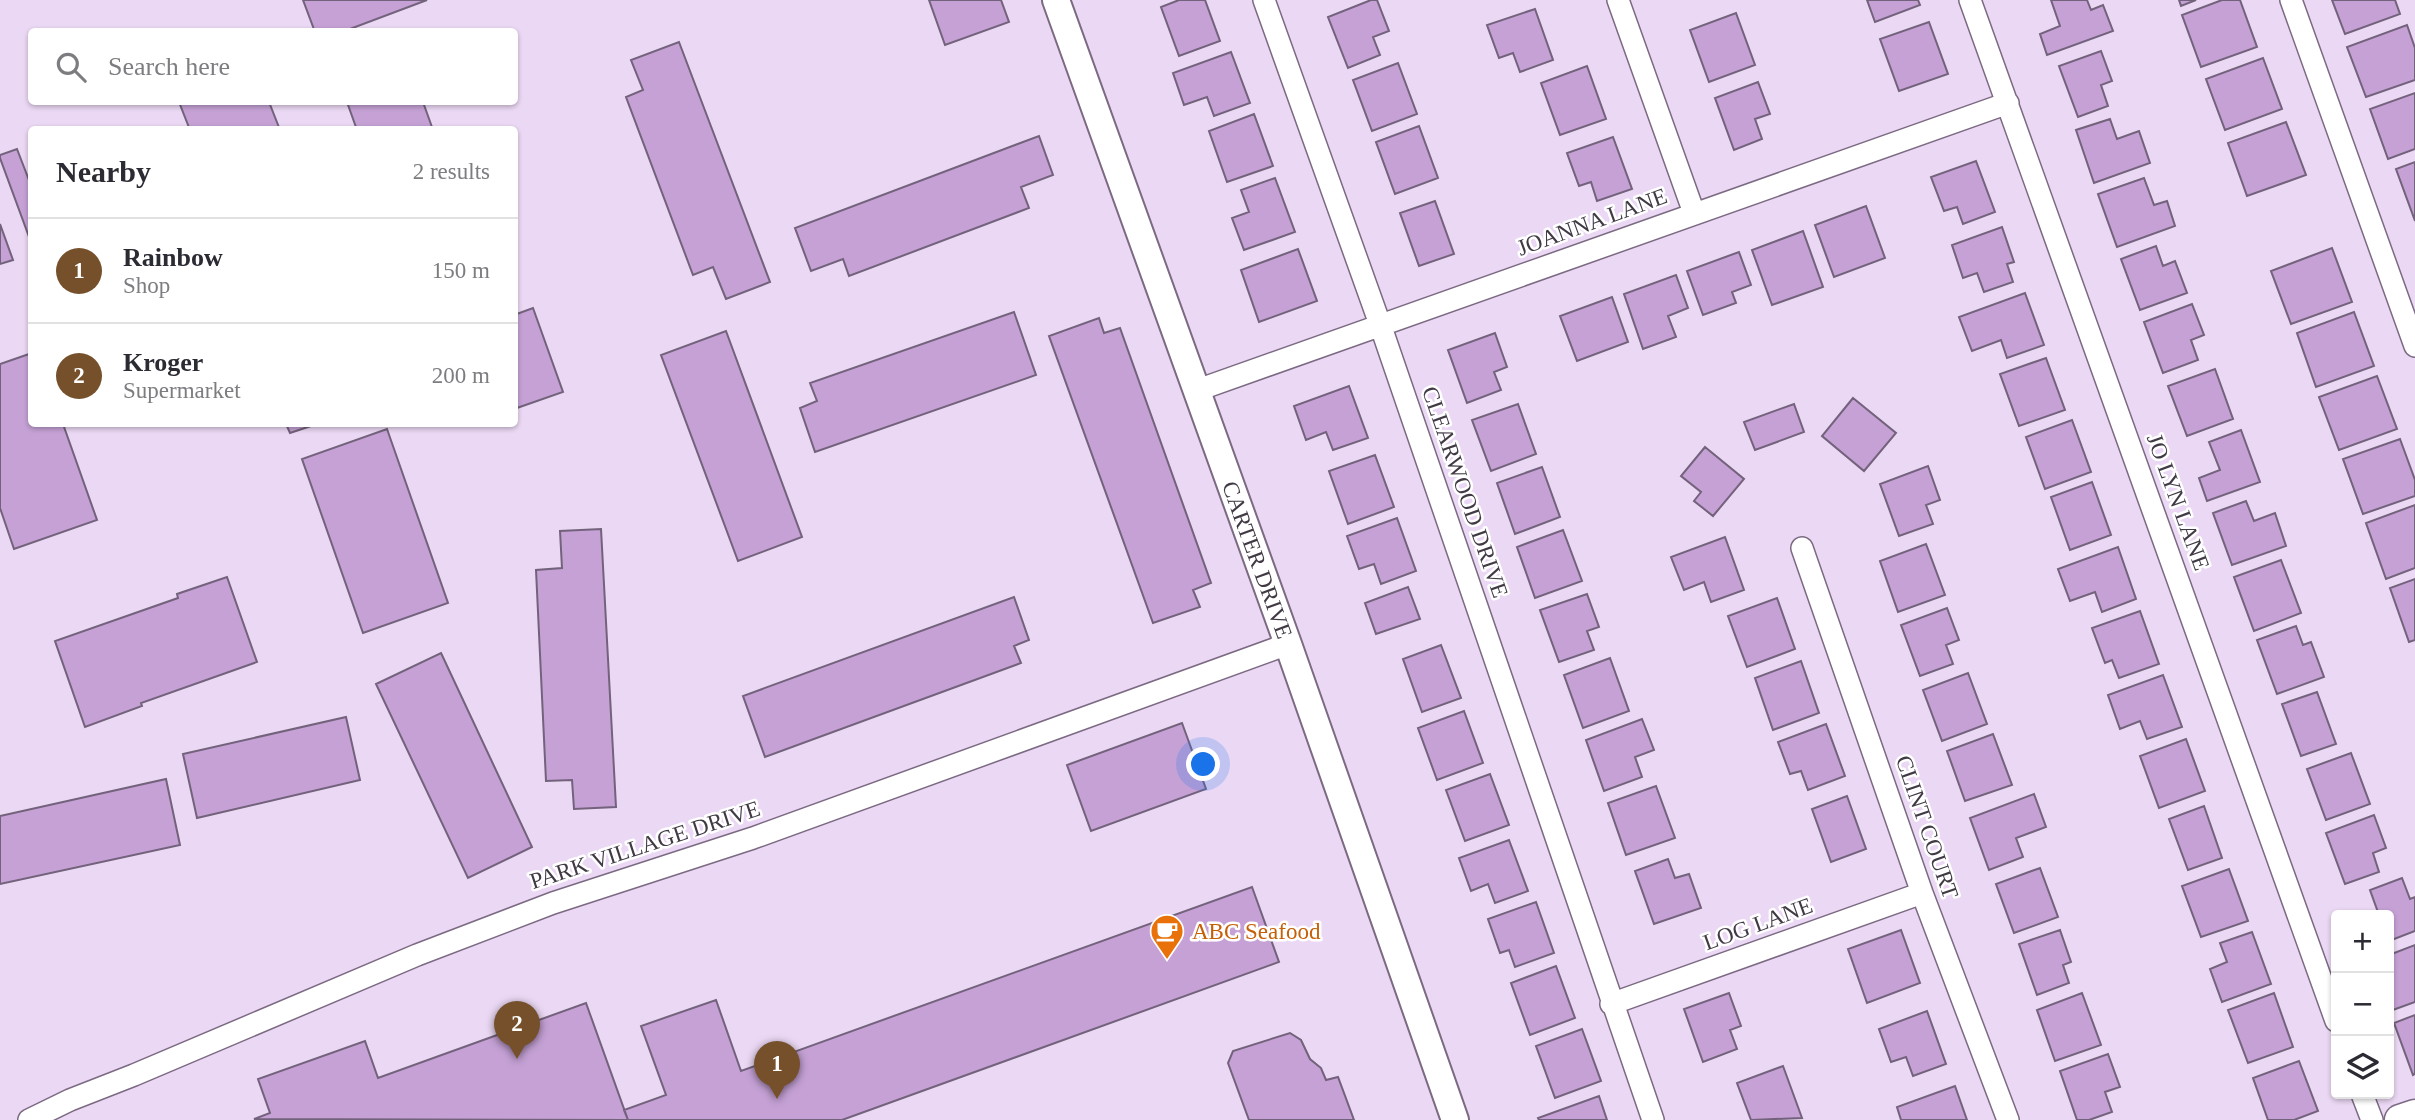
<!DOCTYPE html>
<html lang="en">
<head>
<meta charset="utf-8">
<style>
	:root { --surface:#fff; --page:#f2f2f3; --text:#2b2b33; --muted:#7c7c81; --line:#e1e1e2; --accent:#75502b }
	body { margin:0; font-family:Georgia,serif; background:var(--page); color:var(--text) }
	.controls { position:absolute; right:21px; bottom:21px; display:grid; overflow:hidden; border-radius:7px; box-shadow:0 2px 5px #0004 }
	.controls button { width:63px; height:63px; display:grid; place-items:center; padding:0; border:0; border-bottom:2px solid var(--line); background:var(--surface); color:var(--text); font:35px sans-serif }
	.you { position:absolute; left:1204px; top:765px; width:24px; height:24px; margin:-18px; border:5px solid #fff; border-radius:50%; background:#1a73e8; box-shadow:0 0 0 10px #1a73e833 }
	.badge { display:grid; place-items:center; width:46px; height:46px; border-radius:50%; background:var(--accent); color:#fff; font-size:23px; font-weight:700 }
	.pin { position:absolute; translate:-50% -58px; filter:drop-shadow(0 2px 4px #0008) }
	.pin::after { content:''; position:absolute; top:37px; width:24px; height:21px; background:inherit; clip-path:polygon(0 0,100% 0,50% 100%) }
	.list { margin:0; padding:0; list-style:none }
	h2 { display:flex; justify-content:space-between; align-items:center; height:91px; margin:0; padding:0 28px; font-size:30px }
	h2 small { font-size:23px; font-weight:400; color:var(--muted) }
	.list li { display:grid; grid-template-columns:46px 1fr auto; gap:21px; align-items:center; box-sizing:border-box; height:105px; padding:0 28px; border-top:2px solid var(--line) }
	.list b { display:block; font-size:26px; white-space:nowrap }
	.list p { margin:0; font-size:23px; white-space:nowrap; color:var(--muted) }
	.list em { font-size:23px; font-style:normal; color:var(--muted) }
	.icon { flex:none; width:38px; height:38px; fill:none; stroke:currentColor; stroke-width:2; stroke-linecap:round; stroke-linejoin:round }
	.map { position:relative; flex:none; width:2415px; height:1120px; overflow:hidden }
	.search { position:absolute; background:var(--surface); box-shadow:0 2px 5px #0004; left:28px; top:28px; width:490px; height:77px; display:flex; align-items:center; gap:18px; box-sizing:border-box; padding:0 24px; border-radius:7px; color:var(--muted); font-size:26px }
	.panel { position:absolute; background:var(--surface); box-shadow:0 2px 5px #0004; left:28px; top:126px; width:490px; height:301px; border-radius:7px }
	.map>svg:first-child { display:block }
	.building { fill:#c5a1d5; stroke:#73627b; stroke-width:2 }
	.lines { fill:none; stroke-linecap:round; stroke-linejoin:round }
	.minor-casing { stroke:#7b6a82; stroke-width:24 }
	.tertiary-casing { stroke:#7b6a82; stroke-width:30 }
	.secondary-casing { stroke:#7b6a82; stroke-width:33 }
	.minor { stroke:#fff; stroke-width:21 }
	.tertiary { stroke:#fff; stroke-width:26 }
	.secondary { stroke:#fff; stroke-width:30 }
	.labels { text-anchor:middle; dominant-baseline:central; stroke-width:5; stroke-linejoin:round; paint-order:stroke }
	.street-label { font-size:23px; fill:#413a45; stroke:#fff }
	.food-label { font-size:23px; fill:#c56008; stroke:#fff; text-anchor:start }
</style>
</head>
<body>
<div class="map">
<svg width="2415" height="1120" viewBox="0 0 2415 1120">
	<rect width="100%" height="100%" fill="#ebd8f4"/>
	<path class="building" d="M303,0H427L342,32H315Z
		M929,0H1001L1009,22L945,45Z
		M1179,0H1205L1220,41L1179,56L1161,7Z
		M1371,0H1377L1389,31L1373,37L1380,55L1348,68L1328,17Z
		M1867,0H1918L1920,5L1875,22Z
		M2051,0H2087L2091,10L2103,5L2113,31L2047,55L2040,34L2060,26Z
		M2179,0H2196L2181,6Z
		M2222,0H2240L2257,47L2201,67L2182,15Z
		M2332,0H2395L2400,14L2345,34Z
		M1535,9L1553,60L1520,72L1513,53L1499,58L1487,25Z
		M1736,13L1755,65L1709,82L1690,30Z
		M1929,22L1948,74L1899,91L1880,39Z
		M2407,25L2415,48V80L2366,97L2347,47Z
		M679,42L770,282L726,299L713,267L693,275L626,97L643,90L631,60Z
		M2101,51L2112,81L2101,85L2108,106L2078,117L2059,66Z
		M1231,52L1250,103L1214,116L1207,97L1184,105L1173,73Z
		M2263,58L2282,109L2225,130L2206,79Z
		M1398,63L1417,114L1372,131L1353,80Z
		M1587,66L1606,119L1560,135L1541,83Z
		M1758,82L1770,114L1755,119L1762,139L1734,150L1715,98Z
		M2415,93V149L2388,159L2370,109Z
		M179,102H269L280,130H190Z
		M347,102H423L433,130H357Z
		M1254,114L1273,166L1227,182L1209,131Z
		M2110,119L2117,139L2139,131L2150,163L2094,183L2076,130Z
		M2286,122L2306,175L2247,196L2228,143Z
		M1419,126L1438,178L1395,194L1376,142Z
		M1039,136L1053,175L1021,187L1029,208L849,276L843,259L811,271L795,228Z
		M1613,137L1632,189L1597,201L1591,182L1579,186L1567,153Z
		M17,149L32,188V245L0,158V155Z
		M1976,161L1995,212L1963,224L1957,207L1944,211L1931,177Z
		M2415,162V221L2396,169Z
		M1275,178L1295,232L1244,250L1232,218L1249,212L1241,190Z
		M2144,178L2154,205L2167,201L2175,226L2117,247L2098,194Z
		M1435,201L1454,254L1419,266L1400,213Z
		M1866,206L1885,258L1834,277L1815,225Z
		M0,224L13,260L0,264Z
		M2002,227L2014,262L2007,264L2013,282L1984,292L1977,273L1963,278L1952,245Z
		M1803,231L1823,287L1772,305L1752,250Z
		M2156,246L2163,266L2175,261L2187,293L2140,310L2121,259Z
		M2332,248L2352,302L2291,324L2271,271Z
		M1298,249L1317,301L1259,322L1241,270Z
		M1739,252L1751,285L1732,292L1736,303L1703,315L1687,271Z
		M1676,275L1688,308L1668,316L1676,337L1643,349L1624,294Z
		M2025,293L2044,345L2007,358L2001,340L1972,351L1959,317Z
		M1612,297L1628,342L1577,361L1560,316Z
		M2192,304L2204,335L2191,340L2198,360L2163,373L2144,322Z
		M533,308L563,392L514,409V315Z
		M1014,312L1036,375L815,452L800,408L817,401L810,383Z
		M2354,312L2374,366L2316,387L2297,333Z
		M1099,318L1104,333L1120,328L1211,583L1193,590L1200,607L1153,623L1049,336Z
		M726,331L802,537L738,561L661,355Z
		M1495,333L1507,367L1494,372L1501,390L1467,403L1448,350Z
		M32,353V424H63L97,520L14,549L0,508V364Z
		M2046,358L2065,410L2019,426L2000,374Z
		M2215,369L2233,419L2187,436L2168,386Z
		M2377,376L2397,429L2339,450L2319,397Z
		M1349,386L1368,438L1333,450L1326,432L1306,440L1294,406Z
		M1853,398L1896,433L1864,471L1822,436Z
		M1518,404L1536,454L1491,471L1472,420Z
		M1794,404L1804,432L1755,450L1744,422Z
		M2072,420L2091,472L2045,489L2026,437Z
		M286,424H317L290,433Z
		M387,429L448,603L363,633L302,459Z
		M2241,430L2260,482L2207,501L2199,478L2220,470L2209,442Z
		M2400,439L2415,480V496L2363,514L2343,459Z
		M1705,447L1744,479L1713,516L1694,501L1701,492L1681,476Z
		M1375,455L1394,507L1348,524L1329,471Z
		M1928,466L1940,500L1926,505L1933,524L1899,536L1880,484Z
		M1542,467L1560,517L1515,534L1497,483Z
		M2092,482L2111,535L2070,550L2051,497Z
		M2246,501L2254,521L2275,513L2286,546L2232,565L2213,513Z
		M2415,505V568L2386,579L2366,523Z
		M1397,518L1416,571L1381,584L1374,564L1359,569L1347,536Z
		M601,529L616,807L574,809L572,780L546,781L536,570L562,568L560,531Z
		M1563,530L1582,581L1535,598L1517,547Z
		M1725,537L1744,590L1711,602L1704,582L1684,590L1671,557Z
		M1926,544L1945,595L1898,612L1880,561Z
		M2118,547L2136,599L2102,612L2095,592L2070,601L2058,569Z
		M2281,560L2301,613L2254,631L2234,577Z
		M227,577L257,662L141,703L142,706L85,727L55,641L178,598L177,594Z
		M2415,579V640L2409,642L2390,588Z
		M1408,587L1420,619L1376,634L1365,603Z
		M1587,594L1599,627L1587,631L1594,650L1559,662L1540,610Z
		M1014,597L1029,640L1014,646L1021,663L765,757L743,696Z
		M1777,598L1795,649L1747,667L1728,616Z
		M1947,608L1959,640L1946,645L1953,664L1920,676L1901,625Z
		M2140,611L2159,664L2119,678L2112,660L2105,663L2092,628Z
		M2296,626L2303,645L2311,642L2324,677L2277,694L2257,640Z
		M1441,645L1461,698L1422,712L1403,659Z
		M441,653L532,847L468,878L376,684Z
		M1610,658L1629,711L1583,728L1564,675Z
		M1801,661L1819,713L1773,730L1755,678Z
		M1968,673L1987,724L1942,741L1923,690Z
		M2163,675L2182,727L2147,739L2140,721L2120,729L2108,695Z
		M2317,692L2336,744L2301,756L2282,704Z
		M1464,711L1483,763L1437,780L1418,728Z
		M346,717L360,780L197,818L183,754Z
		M1642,719L1654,750L1635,757L1642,777L1604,791L1586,740Z
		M1182,723L1206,789L1091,831L1067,765Z
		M1826,724L1845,776L1808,790L1801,771L1790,774L1778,742Z
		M1993,734L2012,785L1965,801L1947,751Z
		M2186,739L2205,791L2159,808L2140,756Z
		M2351,753L2370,804L2326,820L2307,769Z
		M1490,774L1509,825L1465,841L1446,790Z
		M166,779L180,845L0,884V816Z
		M1656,786L1675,838L1626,855L1608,803Z
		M2034,794L2046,827L2016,838L2023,857L1989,870L1970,818Z
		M1847,796L1866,849L1831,862L1812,809Z
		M2204,806L2222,858L2188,870L2169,819Z
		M2374,815L2386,848L2373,853L2379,872L2345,884L2326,833Z
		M1509,840L1528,891L1495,903L1488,884L1471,891L1459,858Z
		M1668,859L1675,878L1689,874L1701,908L1654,924L1635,871Z
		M2040,868L2058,917L2014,933L1996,884Z
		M2229,869L2248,921L2201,937L2182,886Z
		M2402,878L2410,899L2415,897V931L2389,941V915H2379L2370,890Z
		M1252,887L1279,962L842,1120H628L624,1110L666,1095L641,1026L716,1000L741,1071Z
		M1536,902L1554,953L1515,967L1509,950L1500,953L1488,919Z
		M1901,930L1920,983L1867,1003L1848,949Z
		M2060,930L2071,962L2063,965L2069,983L2037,995L2019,944Z
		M2252,932L2271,984L2222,1002L2210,969L2227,962L2220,943Z
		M2415,945V1002L2390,1011L2389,955Z
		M1556,966L1575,1018L1530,1035L1511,983Z
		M1729,993L1741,1026L1730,1030L1737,1049L1703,1062L1684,1009Z
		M2082,993L2101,1045L2055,1061L2037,1010Z
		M2274,993L2293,1047L2248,1063L2228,1010Z
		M586,1003L628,1120L254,1119L270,1113L258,1079L365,1041L378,1078Z
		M1927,1011L1946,1064L1913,1076L1906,1057L1891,1062L1879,1029Z
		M2415,1015V1074L2413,1075L2394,1023Z
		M1582,1029L1601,1081L1555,1098L1536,1046Z
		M1290,1033L1301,1040L1310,1059L1321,1068L1326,1080L1338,1077L1354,1120H1249L1228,1063L1233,1051Z
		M2108,1054L2120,1087L2105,1092L2112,1112L2089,1120H2077L2060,1071Z
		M2299,1061L2318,1111L2294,1120H2268L2253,1078Z
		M1783,1066L1802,1118L1751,1120L1737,1083Z
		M1955,1086L1967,1120H1901L1897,1107Z
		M1599,1096L1607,1120H1539L1538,1118Z"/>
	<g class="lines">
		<defs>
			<path id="minor" d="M1264,0L1381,327L1653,1120
				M1618,0L1694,213
				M1970,0L2336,1021
				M2291,0L2415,346
				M1195,391L2008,103
				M1802,548L1922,893L2008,1120
				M1611,1004L1922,893
				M2362,1094L2372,1120
				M29,1120L70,1100L134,1075L417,955L553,903L753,838L1288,644"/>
			<path id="tertiary" d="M1056,0L1288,644L1455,1120"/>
			<path id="secondary" d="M2400,1120L2415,1115"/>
		</defs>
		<use href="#minor" class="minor-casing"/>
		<use href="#tertiary" class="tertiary-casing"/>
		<use href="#secondary" class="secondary-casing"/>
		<use href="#minor" class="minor"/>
		<use href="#tertiary" class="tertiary"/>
		<use href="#secondary" class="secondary"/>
	</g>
	<defs>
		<symbol id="cafe-pin" viewBox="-11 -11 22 30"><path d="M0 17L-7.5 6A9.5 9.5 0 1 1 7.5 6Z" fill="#e8710a" stroke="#fff"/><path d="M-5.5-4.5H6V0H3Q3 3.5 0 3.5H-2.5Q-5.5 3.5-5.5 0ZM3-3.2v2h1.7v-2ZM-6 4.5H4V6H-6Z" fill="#fff"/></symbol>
	</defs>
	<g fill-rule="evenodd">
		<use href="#cafe-pin" x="1148" y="912" width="38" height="52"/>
	</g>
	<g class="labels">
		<g class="street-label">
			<text transform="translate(1592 222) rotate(-20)">JOANNA LANE</text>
			<text transform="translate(1465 492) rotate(71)">CLEARWOOD DRIVE</text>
			<text transform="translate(2178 502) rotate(70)">JO LYN LANE</text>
			<text transform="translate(1257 560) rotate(70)">CARTER DRIVE</text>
			<text transform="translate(1927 827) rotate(71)">CLINT COURT</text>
			<text transform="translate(645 845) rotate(-18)">PARK VILLAGE DRIVE</text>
			<text transform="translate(1758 924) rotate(-20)">LOG LANE</text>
		</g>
		<g class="food-label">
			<text x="1192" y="931">ABC Seafood</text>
		</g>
	</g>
</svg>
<div class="controls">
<button>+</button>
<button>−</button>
<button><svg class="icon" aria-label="layers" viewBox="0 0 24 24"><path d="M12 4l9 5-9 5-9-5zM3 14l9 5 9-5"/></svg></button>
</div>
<div class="you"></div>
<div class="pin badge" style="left:777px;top:1099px">1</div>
<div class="pin badge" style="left:517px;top:1059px">2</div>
<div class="search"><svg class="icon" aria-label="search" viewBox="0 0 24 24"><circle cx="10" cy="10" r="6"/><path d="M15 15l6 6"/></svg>Search here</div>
<section class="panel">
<h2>Nearby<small>2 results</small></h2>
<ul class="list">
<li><span class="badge">1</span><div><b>Rainbow</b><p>Shop</p></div><em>150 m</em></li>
<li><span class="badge">2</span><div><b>Kroger</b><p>Supermarket</p></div><em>200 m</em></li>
</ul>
</section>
</div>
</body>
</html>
